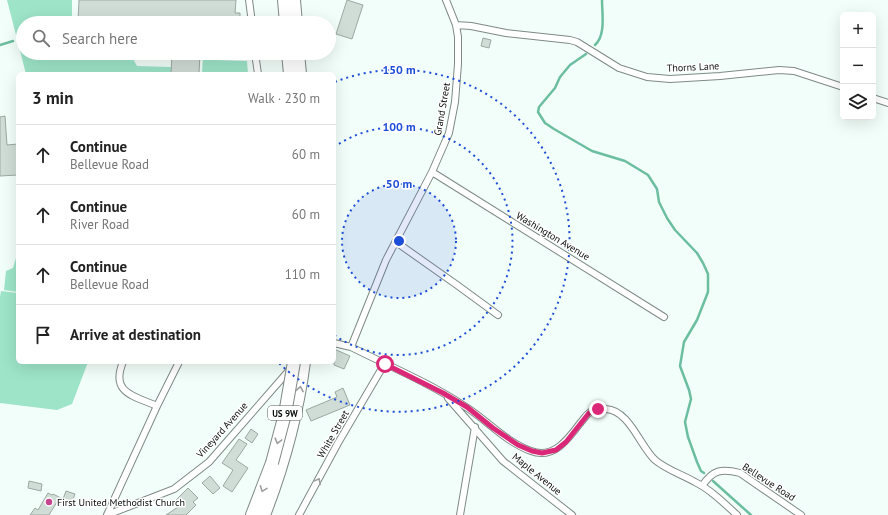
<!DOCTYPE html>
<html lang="en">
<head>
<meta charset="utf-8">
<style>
	:root { --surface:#fff; --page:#f2f2f2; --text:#222; --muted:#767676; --line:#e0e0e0 }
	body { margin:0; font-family:"PT Sans",sans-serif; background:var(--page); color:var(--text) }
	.controls { position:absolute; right:12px; top:12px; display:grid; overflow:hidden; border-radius:6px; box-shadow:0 4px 16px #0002 }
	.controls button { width:36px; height:36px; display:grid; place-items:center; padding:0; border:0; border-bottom:1px solid var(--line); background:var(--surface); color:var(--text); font:20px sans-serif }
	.stop { position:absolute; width:12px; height:12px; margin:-9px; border:3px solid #db2777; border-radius:50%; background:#fff }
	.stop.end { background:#db2777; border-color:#fff; box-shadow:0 1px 4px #0008 }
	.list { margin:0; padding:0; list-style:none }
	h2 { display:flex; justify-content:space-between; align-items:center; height:52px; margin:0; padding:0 16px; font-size:17px }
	h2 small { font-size:13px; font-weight:400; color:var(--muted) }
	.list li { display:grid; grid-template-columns:26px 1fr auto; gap:12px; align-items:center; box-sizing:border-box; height:60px; padding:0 16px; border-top:1px solid var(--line) }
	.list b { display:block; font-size:15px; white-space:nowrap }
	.list p { margin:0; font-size:13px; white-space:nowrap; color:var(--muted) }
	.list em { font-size:13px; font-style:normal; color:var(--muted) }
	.icon { flex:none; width:22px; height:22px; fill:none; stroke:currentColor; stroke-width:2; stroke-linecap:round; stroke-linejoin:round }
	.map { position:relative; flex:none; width:888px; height:515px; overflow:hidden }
	.search { position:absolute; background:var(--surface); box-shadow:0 4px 16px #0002; left:16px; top:16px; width:320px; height:44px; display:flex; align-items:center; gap:10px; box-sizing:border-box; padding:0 14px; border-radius:22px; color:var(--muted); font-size:15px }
	.panel { position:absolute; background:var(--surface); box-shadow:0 4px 16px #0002; left:16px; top:72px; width:320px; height:292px; border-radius:6px }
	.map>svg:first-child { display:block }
	.green { fill:#9de4c8 }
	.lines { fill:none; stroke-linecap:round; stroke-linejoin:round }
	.stream { stroke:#6cbea0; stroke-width:2.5 }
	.building { fill:#d0dcd6; stroke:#9da8a3 }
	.street-casing { stroke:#7f8a85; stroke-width:8 }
	.highway-casing { stroke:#7f8a85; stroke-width:14 }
	.street { stroke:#fff; stroke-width:6 }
	.highway { stroke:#fff; stroke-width:12 }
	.highway-bridge-casing { stroke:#7f8a85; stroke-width:14; stroke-linecap:butt }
	.highway-bridge { stroke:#fff; stroke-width:12 }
	.oneway { stroke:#9d9f9e }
	.route { stroke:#db2777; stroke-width:5 }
	.ring { fill:none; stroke:#1d4ed8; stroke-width:2; stroke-dasharray:2 4 }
	.poi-dot { fill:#c5458f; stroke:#fff; stroke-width:1.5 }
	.labels { text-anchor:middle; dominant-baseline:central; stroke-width:3; stroke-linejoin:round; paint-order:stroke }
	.shield { fill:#fff; stroke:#545655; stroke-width:1 }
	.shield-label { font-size:9px; font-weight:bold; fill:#0a0e0c }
	.street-label { font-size:10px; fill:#0a0e0c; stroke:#fff }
	.poi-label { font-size:10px; fill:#0a0e0c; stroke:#fff; text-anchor:start }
	.centre { fill:#1d4ed8; stroke:#fff; stroke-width:2 }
	.ring-label { font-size:12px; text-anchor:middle; font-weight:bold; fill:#1d4ed8; stroke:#fff; stroke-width:3; stroke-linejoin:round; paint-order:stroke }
</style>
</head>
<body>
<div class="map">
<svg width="888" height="515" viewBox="0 0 888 515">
	<rect width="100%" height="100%" fill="#f2fef9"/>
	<path class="green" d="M7,0H72V22L118,23L119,17H125L133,14V22L130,23H23V53H133V59L137,66L172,67L171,74H26Z
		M213,53H215V60L247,61L248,74H202L203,57H212Z
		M219,53H246L247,58L219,57Z
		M16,258L18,259V292L4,290L6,271L13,268Z
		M1,291L18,293V362H88L72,404L57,410L0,403V297Z"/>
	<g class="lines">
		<path class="stream" d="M0,45L13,41
			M595,45C606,35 602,14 602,0
			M586,54L570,65L560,77L555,88L539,107L538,112L545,123L554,129L592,151L625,161L648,175L657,189L659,202L667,218L675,230L697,253L703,263L708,274V292L697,320L684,342L680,366L689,390L691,399L685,422L688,437L697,462L701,471L704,473
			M713,481L751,515"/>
	</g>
	<path class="building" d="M79,0H236L235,13H240V23H133V18L119,17L118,23L78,21Z
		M347,0L363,5L352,39L336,34Z
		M483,38L491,40L489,48L481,46Z
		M172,53H200L199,74H171Z
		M5,116L7,145L18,144V175L0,176V117Z
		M334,349L350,356L344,369L334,365Z
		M343,388L350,405L311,421L306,410L337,397L335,392Z
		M251,429L258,434L252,443L245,438Z
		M239,439L247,444L236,460L248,468L232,492L223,486L233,470L222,463Z
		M210,476L220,488L213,494L202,483Z
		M29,481L42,484L41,491L28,488Z
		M188,488L198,498L193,502L196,505L186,515H166L181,505L176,500Z
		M66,491L75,494L70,507L57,502L49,515H30L35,508L38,510L48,493L52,495L53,494L63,499Z"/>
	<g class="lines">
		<defs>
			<path id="street" d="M249,0L252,23
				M456,25L471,26L506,33L570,40L577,42L619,68L647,77L670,79L720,76L779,70L794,71L843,87
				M255,53L258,74
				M873,98L888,103
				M432,172L664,317
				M396,242L457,285L498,315
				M334,343L351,347C389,366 430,383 466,407C488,421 506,442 531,451C554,460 569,438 581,422C584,419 586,415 589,413C594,409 600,408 606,409C629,410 640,446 655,460C667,470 681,474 695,482C711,490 724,503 737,515
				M351,347L386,260L432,172L449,133L455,102L458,64V37L456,25L446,0
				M123,362C110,393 134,396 157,406
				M448,398L503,461L572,515
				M702,486C713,470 721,468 740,473L801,515
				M107,515L174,489L209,462L292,367
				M107,515L157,406L179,362
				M299,515L338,443L385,363
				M460,515L475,427"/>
			<path id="highway" d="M284,0L286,23
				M294,0L296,23
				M288,53L290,74
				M298,53L300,74
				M252,515L272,463
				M264,515C283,466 297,415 304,362"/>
		</defs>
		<use href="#street" class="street-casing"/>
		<use href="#highway" class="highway-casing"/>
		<use href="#street" class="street"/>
		<use href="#highway" class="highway"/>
		<defs>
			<path id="highway-bridge" d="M272,463L285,414L294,362"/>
		</defs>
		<use href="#highway-bridge" class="highway-bridge-casing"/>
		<use href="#highway-bridge" class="highway-bridge"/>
	</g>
	<defs><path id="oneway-chevron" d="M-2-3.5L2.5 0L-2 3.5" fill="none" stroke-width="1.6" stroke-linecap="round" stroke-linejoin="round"/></defs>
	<g class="oneway">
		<use href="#oneway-chevron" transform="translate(300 389) rotate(-80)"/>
		<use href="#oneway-chevron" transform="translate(278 441) rotate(105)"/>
		<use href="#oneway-chevron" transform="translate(318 481) rotate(-62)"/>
		<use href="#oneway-chevron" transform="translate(263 489) rotate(111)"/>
	</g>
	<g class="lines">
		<path class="route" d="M385,364L443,393L467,407L493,428L518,445L532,451L542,453L556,450L566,442L589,413L598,409"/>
	</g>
	<circle cx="399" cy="241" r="57" fill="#1d4ed8" fill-opacity=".12"/>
	<g class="ring">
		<circle cx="399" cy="241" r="57"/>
		<path d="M334 147A114 114 0 1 1 334 335"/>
		<path d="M335 82A171 171 0 1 1 279 363"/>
	</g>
	<circle class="poi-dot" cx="49" cy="502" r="4"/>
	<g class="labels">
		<rect class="shield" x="268" y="406" width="34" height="14" rx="3"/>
		<g class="shield-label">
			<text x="285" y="413">US 9W</text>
		</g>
		<g class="street-label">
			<text transform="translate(693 67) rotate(-3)">Thorns Lane</text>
			<text transform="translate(442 109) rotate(-80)">Grand Street</text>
			<text transform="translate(553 236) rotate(31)">Washington Avenue</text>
			<text transform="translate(222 430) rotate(-48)">Vineyard Avenue</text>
			<text transform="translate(333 434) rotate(-60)">White Street</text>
			<text transform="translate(537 474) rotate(39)">Maple Avenue</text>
			<text transform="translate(769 482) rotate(33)">Bellevue Road</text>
		</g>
		<g class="poi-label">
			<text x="57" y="502">First United Methodist Church</text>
		</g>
	</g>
	<circle cx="399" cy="241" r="6" class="centre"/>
	<g class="ring-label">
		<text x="399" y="74">150 m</text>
		<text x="399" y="131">100 m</text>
		<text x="399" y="188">50 m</text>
	</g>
</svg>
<div class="controls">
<button>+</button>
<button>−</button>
<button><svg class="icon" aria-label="layers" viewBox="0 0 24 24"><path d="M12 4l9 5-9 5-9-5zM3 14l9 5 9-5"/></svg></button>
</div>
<div class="stop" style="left:385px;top:364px"></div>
<div class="stop end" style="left:598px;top:409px"></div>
<div class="search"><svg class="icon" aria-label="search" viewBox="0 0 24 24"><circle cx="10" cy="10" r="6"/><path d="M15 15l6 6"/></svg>Search here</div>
<section class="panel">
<h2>3 min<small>Walk · 230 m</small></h2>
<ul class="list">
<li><svg class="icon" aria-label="ahead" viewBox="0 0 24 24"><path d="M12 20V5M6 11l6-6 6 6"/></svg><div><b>Continue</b><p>Bellevue Road</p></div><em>60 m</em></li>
<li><svg class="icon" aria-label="ahead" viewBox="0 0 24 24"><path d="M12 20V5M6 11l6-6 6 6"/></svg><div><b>Continue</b><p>River Road</p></div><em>60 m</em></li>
<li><svg class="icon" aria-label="ahead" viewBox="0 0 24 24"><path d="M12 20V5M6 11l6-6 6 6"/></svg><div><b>Continue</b><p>Bellevue Road</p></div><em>110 m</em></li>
<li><svg class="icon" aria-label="arrive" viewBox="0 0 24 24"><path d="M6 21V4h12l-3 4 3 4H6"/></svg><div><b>Arrive at destination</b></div></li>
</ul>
</section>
</div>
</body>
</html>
